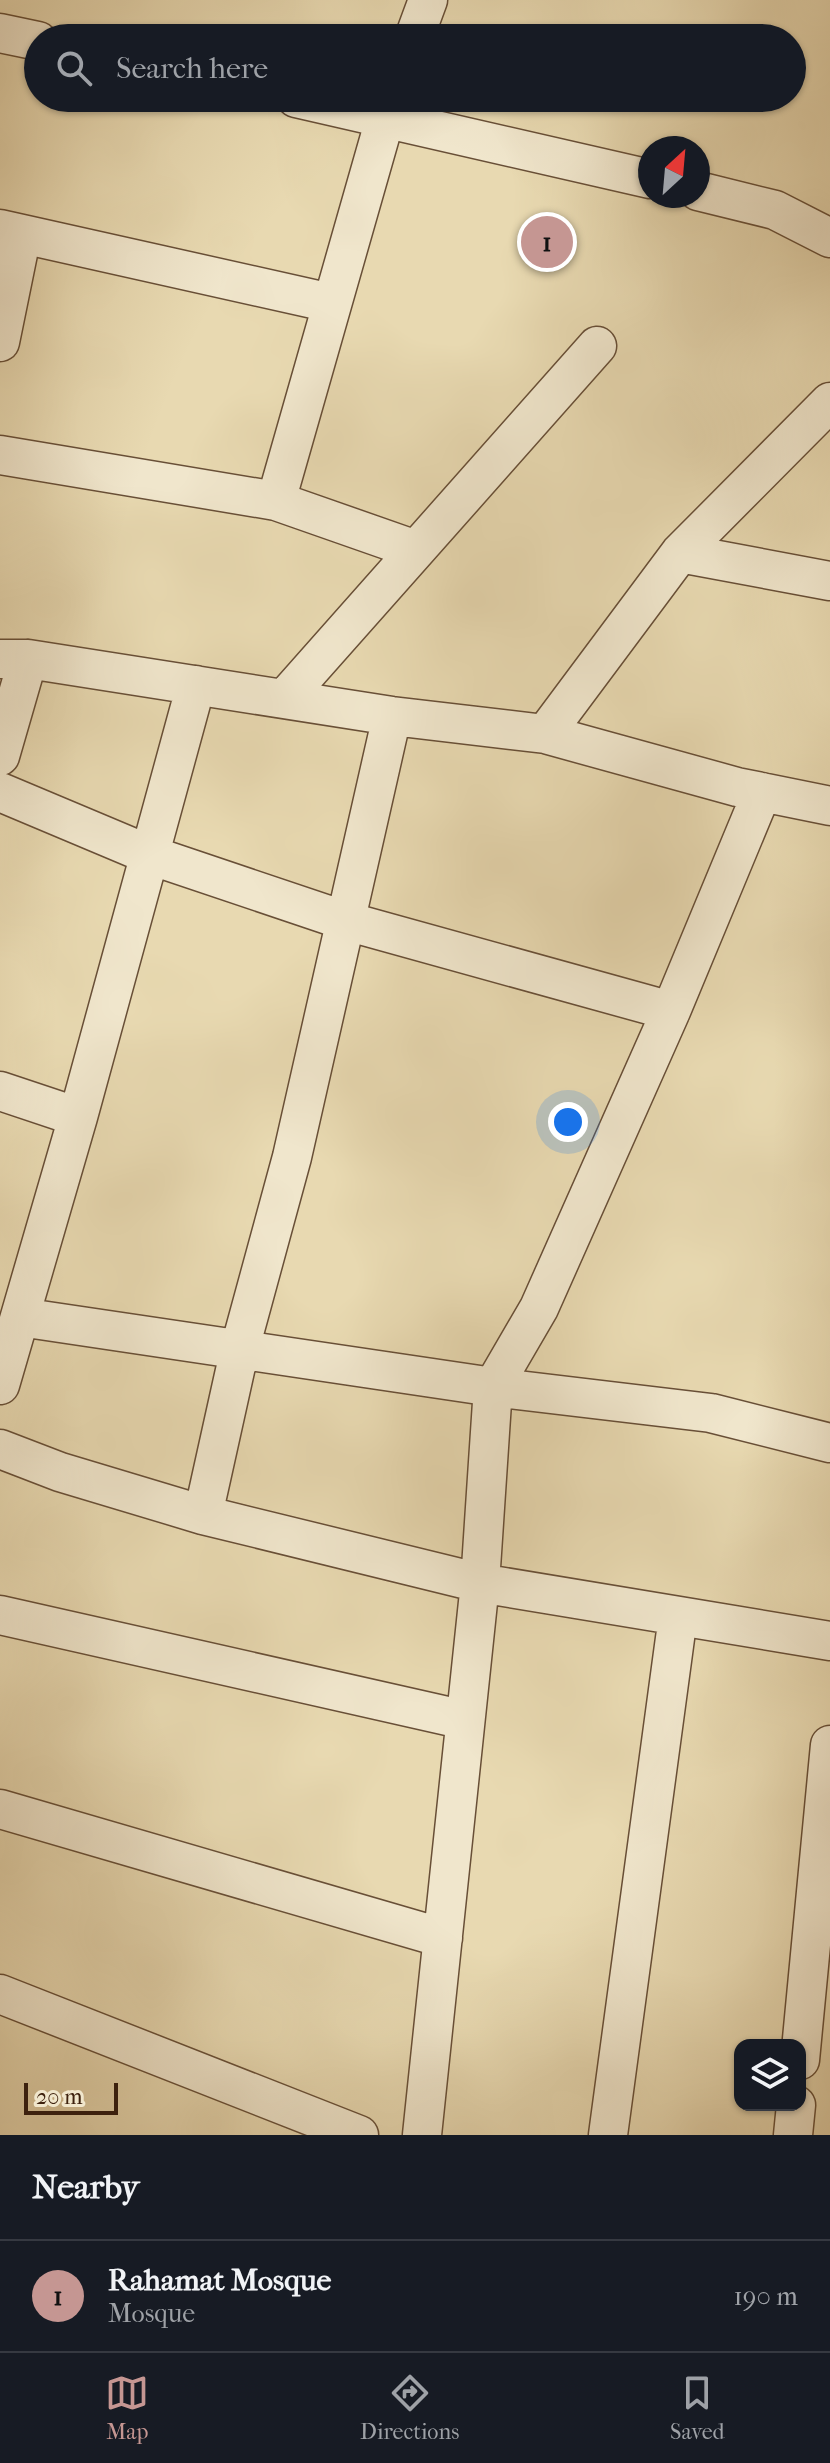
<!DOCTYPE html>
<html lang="en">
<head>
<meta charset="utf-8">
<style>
	:root { --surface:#171b24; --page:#242831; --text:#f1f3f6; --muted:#9ea1a6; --line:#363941; --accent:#c59692 }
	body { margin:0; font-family:"IM FELL French Canon",serif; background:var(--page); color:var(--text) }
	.controls { position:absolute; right:24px; bottom:24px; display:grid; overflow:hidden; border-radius:16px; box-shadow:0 2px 6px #0004 }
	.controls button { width:72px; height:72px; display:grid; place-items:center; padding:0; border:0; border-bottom:2px solid var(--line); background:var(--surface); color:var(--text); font:40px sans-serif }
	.compass { position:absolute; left:638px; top:136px; width:72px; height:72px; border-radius:50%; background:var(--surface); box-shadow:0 2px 6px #0004; rotate:26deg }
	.scale { position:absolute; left:24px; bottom:20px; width:94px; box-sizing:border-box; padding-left:8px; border:4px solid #3d210e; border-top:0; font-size:22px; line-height:28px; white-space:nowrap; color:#3d210e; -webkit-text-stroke:6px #f0e6cc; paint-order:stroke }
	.you { position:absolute; left:568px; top:1122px; width:28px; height:28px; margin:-20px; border:6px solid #fff; border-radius:50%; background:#1a73e8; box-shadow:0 0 0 12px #1a73e833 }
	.badge { display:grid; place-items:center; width:52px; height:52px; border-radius:50%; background:var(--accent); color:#111; font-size:26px; font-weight:700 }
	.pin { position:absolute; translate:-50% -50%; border:4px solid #fff; box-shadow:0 2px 8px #0006 }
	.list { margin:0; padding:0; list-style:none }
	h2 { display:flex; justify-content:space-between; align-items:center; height:104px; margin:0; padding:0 32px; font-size:34px }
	h2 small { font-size:26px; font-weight:400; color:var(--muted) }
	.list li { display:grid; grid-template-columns:52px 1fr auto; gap:24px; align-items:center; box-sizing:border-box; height:112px; padding:0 32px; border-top:2px solid var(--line) }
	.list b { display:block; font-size:30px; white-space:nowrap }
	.list p { margin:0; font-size:26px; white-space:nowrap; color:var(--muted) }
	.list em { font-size:26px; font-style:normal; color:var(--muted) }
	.icon { flex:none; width:44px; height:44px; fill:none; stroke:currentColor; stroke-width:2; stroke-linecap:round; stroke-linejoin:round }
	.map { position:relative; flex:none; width:830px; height:2135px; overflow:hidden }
	.search { position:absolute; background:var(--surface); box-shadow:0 2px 6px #0004; left:24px; right:24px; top:24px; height:88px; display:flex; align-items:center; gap:20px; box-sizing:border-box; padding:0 28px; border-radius:44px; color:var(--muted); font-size:30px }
	.sheet { height:216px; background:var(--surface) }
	nav { display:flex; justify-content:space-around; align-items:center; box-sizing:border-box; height:112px; border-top:2px solid var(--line); background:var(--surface); font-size:22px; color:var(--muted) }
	nav a { display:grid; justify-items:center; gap:4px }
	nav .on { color:var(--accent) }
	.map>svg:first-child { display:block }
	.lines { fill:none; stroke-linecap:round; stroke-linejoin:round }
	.minor-casing { stroke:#684f37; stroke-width:41 }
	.minor { stroke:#f0e6cc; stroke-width:38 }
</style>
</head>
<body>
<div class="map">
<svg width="830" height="2135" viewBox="0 0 830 2135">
	<rect width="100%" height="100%" fill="#e8d9b1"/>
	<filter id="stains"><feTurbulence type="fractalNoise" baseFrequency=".0025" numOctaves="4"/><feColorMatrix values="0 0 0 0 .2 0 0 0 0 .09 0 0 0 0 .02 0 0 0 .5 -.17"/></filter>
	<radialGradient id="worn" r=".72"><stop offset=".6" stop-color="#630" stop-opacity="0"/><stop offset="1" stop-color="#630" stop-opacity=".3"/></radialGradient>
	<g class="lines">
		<defs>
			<path id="minor" d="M0,33L38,41
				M414,38L428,0
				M296,98L650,179
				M698,191L775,210L830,238
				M0,229L331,303
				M0,342L22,234
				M0,455L276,501L391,98
				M276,501L416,550
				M680,553L830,581
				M0,659H28L392,716L545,734L680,553L830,402
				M285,698L597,346
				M545,734L737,787L830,806
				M0,756L28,659
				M0,792L150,855L346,921L671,1011
				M0,1091L78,1117
				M20,1317L493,1387L711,1413L830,1443
				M0,1385L78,1117L196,685
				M0,1449L60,1472L203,1515L480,1583L830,1641
				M203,1515L240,1348L292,1157L392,716
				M0,1615L465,1720
				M0,1809L443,1938
				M0,1994L359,2135
				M800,2060L830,1745
				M422,2135L480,1583L493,1387L539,1308L671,1011L762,792
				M608,2135L678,1616
				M793,2135L796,2105"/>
		</defs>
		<use href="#minor" class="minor-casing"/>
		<use href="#minor" class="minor"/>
	</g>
	<rect width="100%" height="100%" filter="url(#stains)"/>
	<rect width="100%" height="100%" fill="url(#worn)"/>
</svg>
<div class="controls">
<button><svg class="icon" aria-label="layers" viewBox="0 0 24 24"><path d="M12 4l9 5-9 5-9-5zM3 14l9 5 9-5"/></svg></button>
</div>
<svg class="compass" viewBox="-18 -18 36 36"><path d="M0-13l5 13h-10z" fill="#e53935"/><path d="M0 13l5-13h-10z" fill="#9ea1a6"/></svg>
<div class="scale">20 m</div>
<div class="you"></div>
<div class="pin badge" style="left:547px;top:242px">1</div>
<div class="search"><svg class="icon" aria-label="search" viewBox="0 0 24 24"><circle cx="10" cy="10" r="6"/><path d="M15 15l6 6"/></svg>Search here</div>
</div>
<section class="sheet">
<h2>Nearby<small></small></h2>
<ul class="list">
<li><span class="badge">1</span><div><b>Rahamat Mosque</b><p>Mosque</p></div><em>190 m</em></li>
</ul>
</section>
<nav>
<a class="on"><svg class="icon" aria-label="map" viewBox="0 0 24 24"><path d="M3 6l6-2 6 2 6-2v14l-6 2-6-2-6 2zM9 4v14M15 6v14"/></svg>Map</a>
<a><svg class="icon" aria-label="directions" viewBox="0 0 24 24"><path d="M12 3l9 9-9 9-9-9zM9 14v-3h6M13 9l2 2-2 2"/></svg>Directions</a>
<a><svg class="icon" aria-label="saved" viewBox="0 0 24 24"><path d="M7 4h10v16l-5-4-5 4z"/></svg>Saved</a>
</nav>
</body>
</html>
